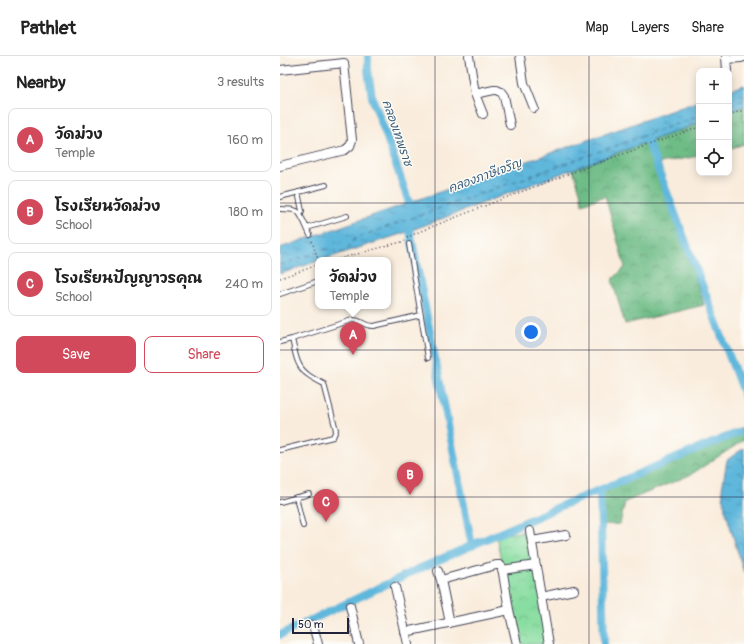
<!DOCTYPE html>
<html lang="en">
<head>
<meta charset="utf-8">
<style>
	:root { --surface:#fff; --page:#f2f2f2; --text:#222; --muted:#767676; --line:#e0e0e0; --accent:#d1495b }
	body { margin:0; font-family:Pangolin,"Playpen Sans Thai",sans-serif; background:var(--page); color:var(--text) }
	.controls { position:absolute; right:12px; top:12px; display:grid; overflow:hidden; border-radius:8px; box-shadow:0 2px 10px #0003 }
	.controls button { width:36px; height:36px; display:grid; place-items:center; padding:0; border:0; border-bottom:1px solid var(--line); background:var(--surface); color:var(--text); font:20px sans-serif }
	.scale { position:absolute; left:12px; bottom:10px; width:57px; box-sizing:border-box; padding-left:4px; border:2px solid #22223b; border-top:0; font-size:11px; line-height:14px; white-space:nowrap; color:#22223b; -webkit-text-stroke:3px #fdfcf7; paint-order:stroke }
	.you { position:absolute; left:251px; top:276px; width:14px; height:14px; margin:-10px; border:3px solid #fff; border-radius:50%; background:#1a73e8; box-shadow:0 0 0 6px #1a73e833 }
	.badge { display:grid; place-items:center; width:26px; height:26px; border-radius:50%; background:var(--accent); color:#fff; font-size:13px; font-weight:700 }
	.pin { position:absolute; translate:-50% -33px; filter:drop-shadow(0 1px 2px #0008) }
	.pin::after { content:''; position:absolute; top:21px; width:14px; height:12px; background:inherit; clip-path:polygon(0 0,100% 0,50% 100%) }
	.popup { position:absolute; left:35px; top:201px; width:76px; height:52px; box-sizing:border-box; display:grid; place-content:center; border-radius:8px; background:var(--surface); filter:drop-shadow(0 1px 3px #0005); font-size:13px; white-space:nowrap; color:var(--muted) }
	.popup b { font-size:15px; color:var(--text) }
	.popup::after { content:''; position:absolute; left:50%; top:100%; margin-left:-8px; border:8px solid transparent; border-top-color:var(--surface) }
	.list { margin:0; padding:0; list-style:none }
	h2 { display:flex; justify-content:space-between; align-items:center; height:52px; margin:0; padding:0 16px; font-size:17px }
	h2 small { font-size:13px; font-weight:400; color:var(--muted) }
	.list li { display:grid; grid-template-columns:26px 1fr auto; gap:12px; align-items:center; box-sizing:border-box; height:64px; margin:0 8px 8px; padding:0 8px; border:1px solid var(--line); border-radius:8px }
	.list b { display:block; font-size:15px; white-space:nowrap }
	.list p { margin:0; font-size:13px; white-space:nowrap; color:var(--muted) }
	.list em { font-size:13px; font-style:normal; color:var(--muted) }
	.actions { display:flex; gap:8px; padding:12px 16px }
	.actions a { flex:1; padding:9px 0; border:1px solid var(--accent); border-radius:8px; text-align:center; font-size:14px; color:var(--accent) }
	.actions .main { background:var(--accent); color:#fff }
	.icon { flex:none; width:22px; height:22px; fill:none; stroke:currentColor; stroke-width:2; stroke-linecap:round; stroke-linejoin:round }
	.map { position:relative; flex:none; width:464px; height:588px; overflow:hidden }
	header { display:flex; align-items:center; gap:24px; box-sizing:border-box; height:56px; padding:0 20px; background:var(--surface); border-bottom:1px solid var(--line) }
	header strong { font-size:19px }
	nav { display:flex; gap:22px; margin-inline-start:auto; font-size:14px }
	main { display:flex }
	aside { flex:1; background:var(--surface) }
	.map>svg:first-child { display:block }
	.forest { fill:url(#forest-crowns); stroke:#486f60 }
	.park { fill:url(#park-crowns); stroke:#55806e }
	.water { fill:url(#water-ripples); stroke:#406c8c }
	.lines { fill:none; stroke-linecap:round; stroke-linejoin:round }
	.canal { stroke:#5fb7dc; stroke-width:8 }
	.ferry { stroke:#3a5e7b; stroke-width:1; stroke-dasharray:5 4; stroke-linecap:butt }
	.service-casing { stroke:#424053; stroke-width:6 }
	.minor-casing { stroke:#424053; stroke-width:10 }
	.path { stroke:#424053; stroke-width:1.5; stroke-dasharray:1 3; stroke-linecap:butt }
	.service { stroke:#fff; stroke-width:4 }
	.minor { stroke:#fff; stroke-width:8 }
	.grid { fill:none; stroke:#22223b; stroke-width:1; stroke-opacity:0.55 }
	.labels { text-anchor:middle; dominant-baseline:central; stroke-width:3; stroke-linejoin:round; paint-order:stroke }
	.water-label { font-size:12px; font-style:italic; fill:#3a5e7b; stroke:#fdfcf7 }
</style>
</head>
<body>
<header>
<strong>Pathlet</strong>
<nav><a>Map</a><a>Layers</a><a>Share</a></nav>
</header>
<main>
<aside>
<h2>Nearby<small>3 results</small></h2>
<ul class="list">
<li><span class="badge">A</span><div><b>วัดม่วง</b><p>Temple</p></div><em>160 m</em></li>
<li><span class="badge">B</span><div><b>โรงเรียนวัดม่วง</b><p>School</p></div><em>180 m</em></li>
<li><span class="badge">C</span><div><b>โรงเรียนปัญญาวรคุณ</b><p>School</p></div><em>240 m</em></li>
</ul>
<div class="actions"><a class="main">Save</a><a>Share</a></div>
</aside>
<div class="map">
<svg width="464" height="588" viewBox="0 0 464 588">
	<defs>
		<pattern id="forest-crowns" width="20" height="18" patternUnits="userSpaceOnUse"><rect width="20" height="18" fill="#6ebc86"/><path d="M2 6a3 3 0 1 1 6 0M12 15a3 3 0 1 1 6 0" fill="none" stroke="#5a986f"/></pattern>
		<pattern id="park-crowns" width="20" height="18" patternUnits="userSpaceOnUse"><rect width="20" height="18" fill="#88dda0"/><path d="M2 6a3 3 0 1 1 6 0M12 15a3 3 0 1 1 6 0" fill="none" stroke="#75bd8b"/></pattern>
		<pattern id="water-ripples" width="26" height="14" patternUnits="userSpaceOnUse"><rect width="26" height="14" fill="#5fb7dc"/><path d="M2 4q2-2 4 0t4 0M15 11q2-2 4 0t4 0" fill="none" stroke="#4e94b4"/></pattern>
	</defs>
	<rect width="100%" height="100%" fill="#fdfcf7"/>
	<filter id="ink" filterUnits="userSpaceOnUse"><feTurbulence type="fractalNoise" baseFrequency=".025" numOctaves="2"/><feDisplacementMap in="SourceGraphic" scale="8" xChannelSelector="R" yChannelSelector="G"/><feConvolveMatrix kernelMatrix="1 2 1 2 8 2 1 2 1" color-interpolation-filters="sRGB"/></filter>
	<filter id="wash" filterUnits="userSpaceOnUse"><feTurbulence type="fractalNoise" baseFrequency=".012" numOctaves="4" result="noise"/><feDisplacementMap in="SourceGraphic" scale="16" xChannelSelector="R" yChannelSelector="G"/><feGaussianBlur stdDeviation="0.9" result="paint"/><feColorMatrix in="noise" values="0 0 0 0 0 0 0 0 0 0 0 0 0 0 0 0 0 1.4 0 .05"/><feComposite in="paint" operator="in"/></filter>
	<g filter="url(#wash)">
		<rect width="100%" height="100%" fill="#f9ecdc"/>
		<path class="forest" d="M464,50V88L449,93V56Z
			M419,67V100L380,107L424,249L345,268L332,224L345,211L325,140L302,148L301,139L293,113Z
			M464,370V384L410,419L345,446L340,468L318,469L317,433Z"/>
		<path class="park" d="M250,475L271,588H237L216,479Z"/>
		<path class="water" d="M464,29V50L449,56V34Z
			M419,45V67L293,113L124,177L42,204H38V205L0,218V192Z
			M464,392V517L445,453L442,433L447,404Z"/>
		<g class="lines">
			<path class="canal" d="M88,0V14L92,41L106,79L132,156
				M364,76L464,339
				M128,165L192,490
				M320,434L324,588
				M0,579L134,515L281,450L464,374"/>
			<path class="ferry" d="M449,49L464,44
				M0,209L47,193L63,197L76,182L419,60"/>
		</g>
	</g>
	<g filter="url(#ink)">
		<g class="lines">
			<defs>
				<path id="service" d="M18,136L22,155L20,158
					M0,141L46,129
					M0,153C5,153 12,153 17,155C22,159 27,173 30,179
					M27,172L67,160
					M129,188L148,302
					M0,238L38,225
					M0,286L12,283L72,264C82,263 84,271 94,270L141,259
					M0,394L53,381L56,374L44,328C38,325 32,322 27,318C16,310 15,295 12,283
					M16,441L23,470
					M0,446L29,438"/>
				<path id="minor" d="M189,0L195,38L214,34H217L221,36L224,40L230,69
					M240,0L244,27L254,52
					M446,0L447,15
					M446,3L461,2L464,1
					M0,14L64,7L72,84L70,90L65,94L0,110
					M195,38L203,58
					M250,475L269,588
					M252,485L286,479
					M222,514L256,509
					M158,515L161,524L170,567
					M161,524L216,509H220L222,511L229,554L237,588
					M115,531L128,588
					M261,541L294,534
					M70,550L79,588
					M33,569L38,588
					M125,576L229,554"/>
			</defs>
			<use href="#service" class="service-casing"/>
			<use href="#minor" class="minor-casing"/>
			<path class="path" d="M449,59L464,54
				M127,182L136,177L212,147L312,109L419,71
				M32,185L38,204
				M55,204L125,185
				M0,222L38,209"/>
			<use href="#service" class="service"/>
			<use href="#minor" class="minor"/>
		</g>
	</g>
	<path class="grid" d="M155,0V588M309,0V588M0,147H464M0,294H464M0,441H464"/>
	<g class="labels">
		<g class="water-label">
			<text transform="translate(117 77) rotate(71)">คลองเทพราช</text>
			<text transform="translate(205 120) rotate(-20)">คลองภาษีเจริญ</text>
		</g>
	</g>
</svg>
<div class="controls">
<button>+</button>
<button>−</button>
<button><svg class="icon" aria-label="locate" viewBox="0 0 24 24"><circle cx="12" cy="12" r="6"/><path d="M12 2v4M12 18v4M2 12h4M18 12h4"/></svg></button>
</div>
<div class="scale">50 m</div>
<div class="you"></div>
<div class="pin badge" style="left:73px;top:299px">A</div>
<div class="popup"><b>วัดม่วง</b>Temple</div>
<div class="pin badge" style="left:130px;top:439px">B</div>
<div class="pin badge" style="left:46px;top:466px">C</div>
</div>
</main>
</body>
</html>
